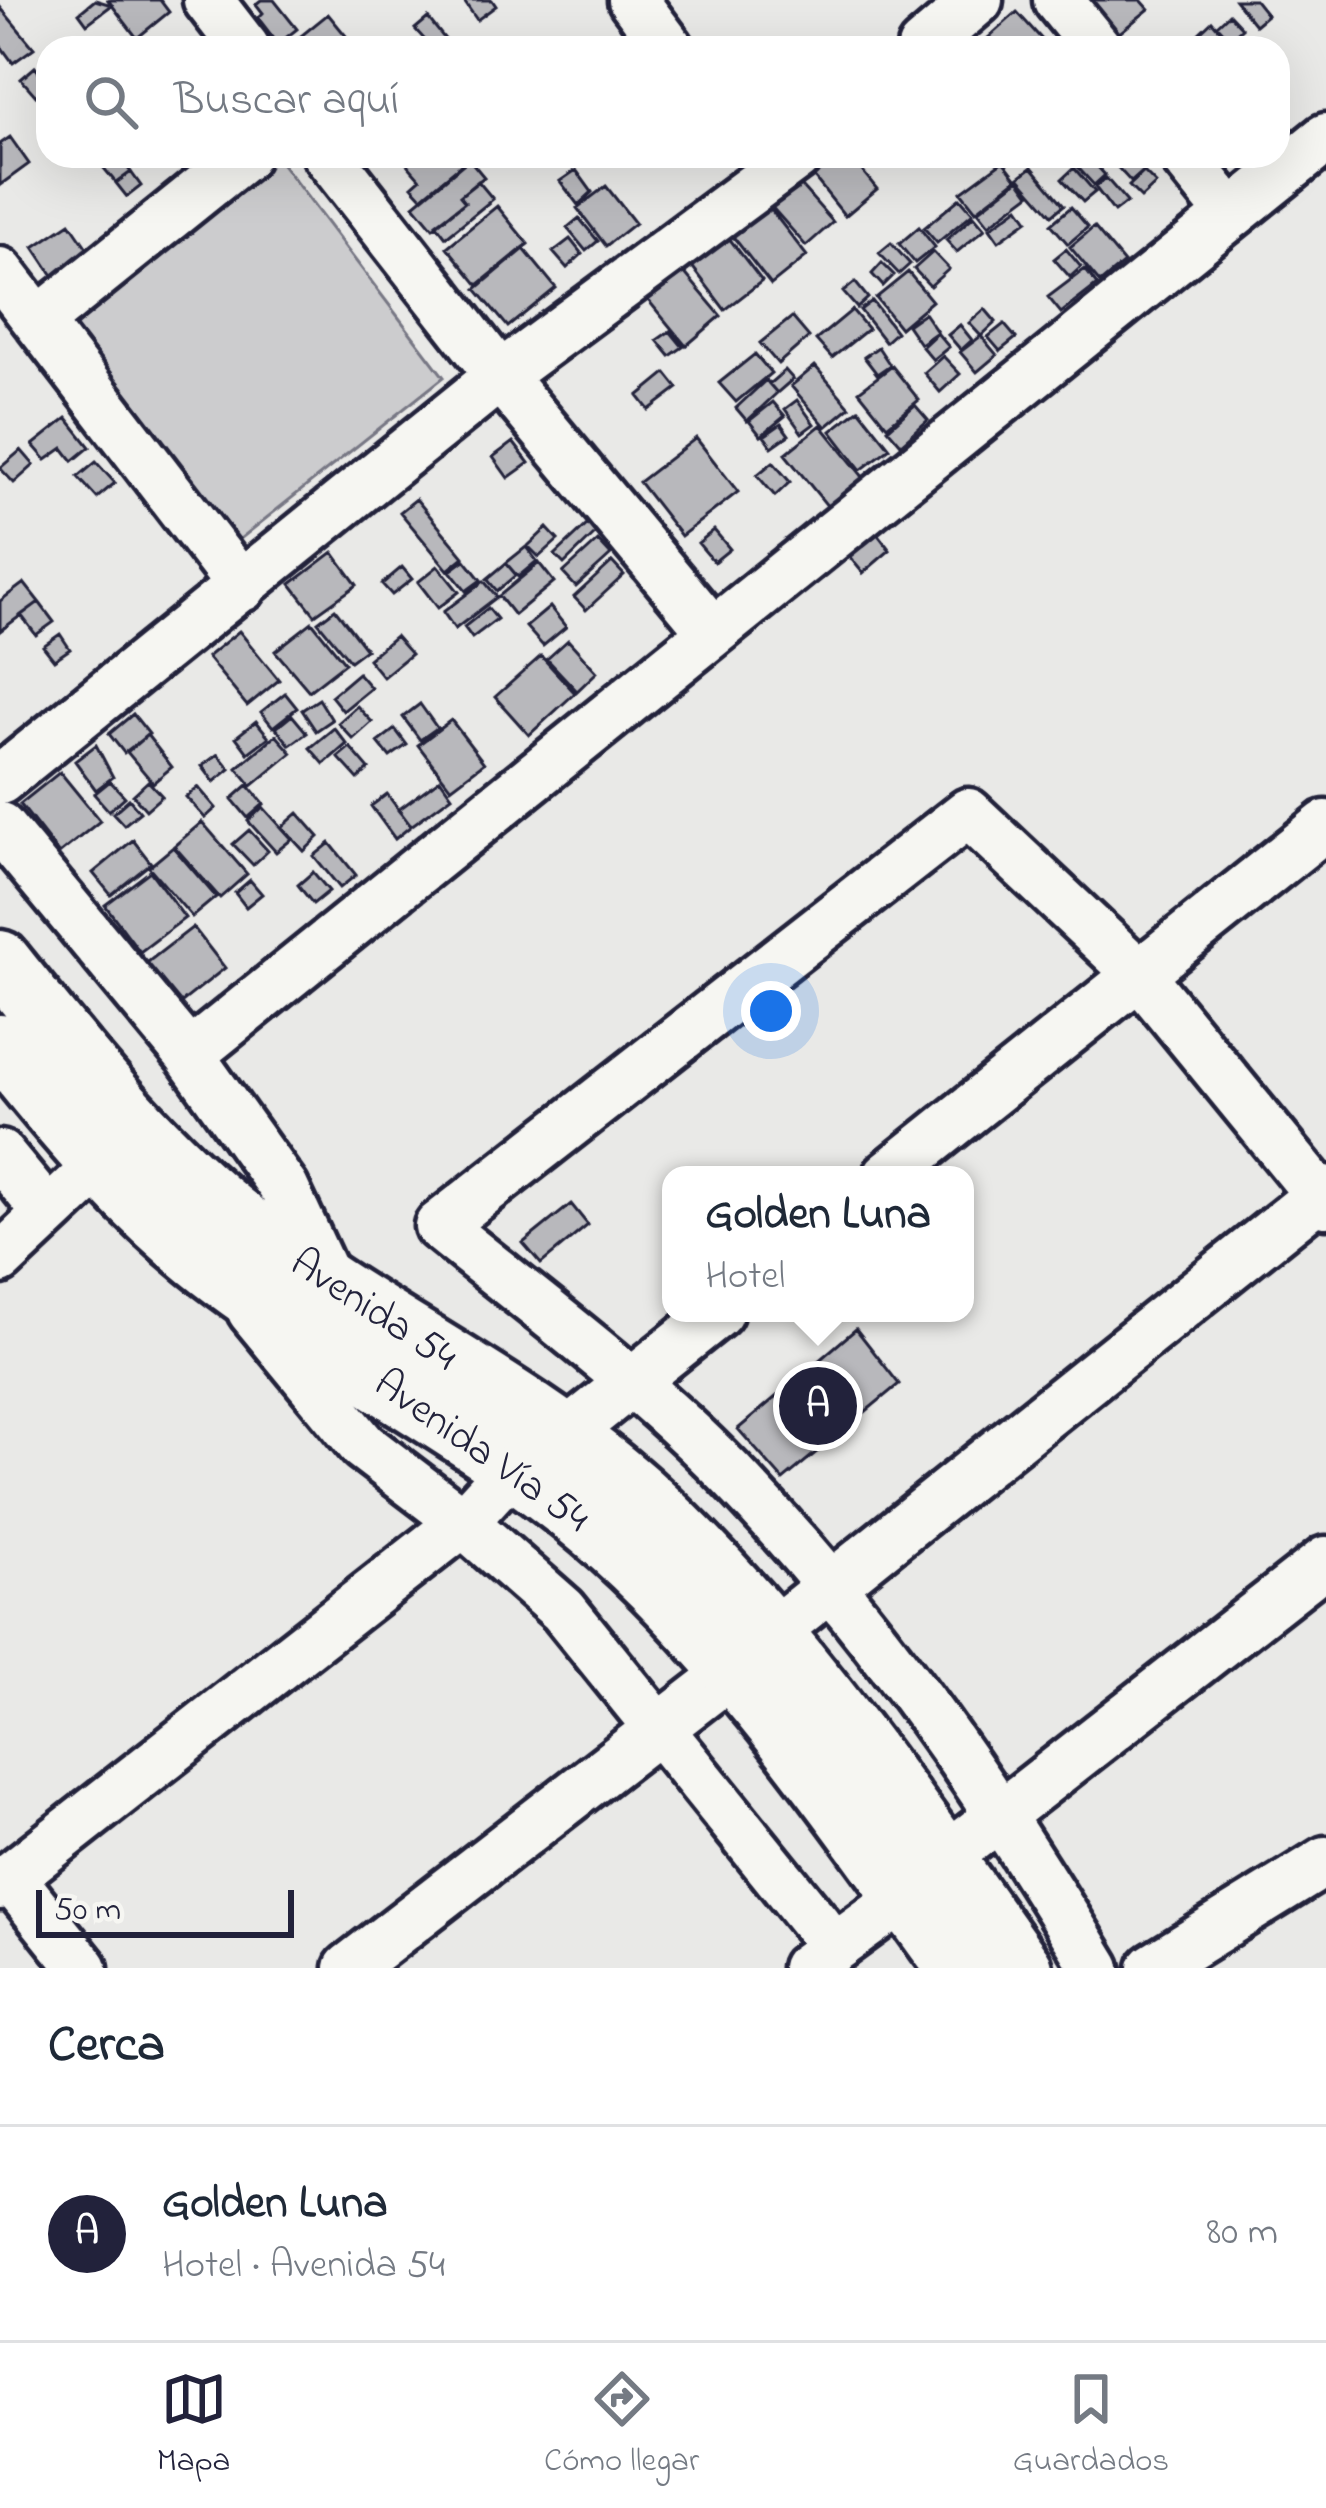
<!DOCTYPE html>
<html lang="es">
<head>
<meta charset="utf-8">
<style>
	:root { --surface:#fff; --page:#f2f2f3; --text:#1f2937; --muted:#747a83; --line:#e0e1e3; --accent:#22223b }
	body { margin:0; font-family:"Indie Flower",sans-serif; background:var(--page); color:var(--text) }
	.scale { position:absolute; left:36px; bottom:30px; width:258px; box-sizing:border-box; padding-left:12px; border:6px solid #22223b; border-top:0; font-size:33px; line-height:42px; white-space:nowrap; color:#22223b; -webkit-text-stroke:9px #f6f6f2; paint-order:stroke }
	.you { position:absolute; left:771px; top:1011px; width:42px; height:42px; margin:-30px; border:9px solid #fff; border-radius:50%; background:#1a73e8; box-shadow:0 0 0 18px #1a73e833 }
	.badge { display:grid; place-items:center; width:78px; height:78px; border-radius:50%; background:var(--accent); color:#fff; font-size:39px; font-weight:700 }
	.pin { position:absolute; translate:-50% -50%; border:6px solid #fff; box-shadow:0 3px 12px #0006 }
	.popup { position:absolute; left:662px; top:1166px; width:312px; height:156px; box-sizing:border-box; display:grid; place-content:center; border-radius:24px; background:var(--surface); filter:drop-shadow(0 3px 9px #0005); font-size:39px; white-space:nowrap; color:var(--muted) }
	.popup b { font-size:45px; color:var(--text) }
	.popup::after { content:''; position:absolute; left:50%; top:100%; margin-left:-24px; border:24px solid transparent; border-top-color:var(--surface) }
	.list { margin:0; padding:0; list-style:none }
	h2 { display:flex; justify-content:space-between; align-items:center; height:156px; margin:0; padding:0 48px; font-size:51px }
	h2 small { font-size:39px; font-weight:400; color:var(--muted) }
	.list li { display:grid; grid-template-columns:78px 1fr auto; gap:36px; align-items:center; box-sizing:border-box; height:216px; padding:0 48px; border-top:3px solid var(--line) }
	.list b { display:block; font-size:45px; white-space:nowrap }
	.list p { margin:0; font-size:39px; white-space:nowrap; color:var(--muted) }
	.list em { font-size:39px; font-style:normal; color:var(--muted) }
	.icon { flex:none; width:66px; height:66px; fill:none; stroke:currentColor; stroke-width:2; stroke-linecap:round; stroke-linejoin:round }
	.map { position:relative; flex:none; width:1326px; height:1968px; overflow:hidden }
	.search { position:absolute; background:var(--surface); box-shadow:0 12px 48px #0002; left:36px; right:36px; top:36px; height:132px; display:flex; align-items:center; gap:30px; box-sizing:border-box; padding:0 42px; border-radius:36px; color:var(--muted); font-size:45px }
	.sheet { height:372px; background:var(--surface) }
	nav { display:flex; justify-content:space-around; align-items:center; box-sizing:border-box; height:168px; border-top:3px solid var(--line); background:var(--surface); font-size:33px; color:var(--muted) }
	nav a { display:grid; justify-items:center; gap:6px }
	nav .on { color:var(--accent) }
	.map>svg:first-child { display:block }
	.green { fill:#ccccce; stroke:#777784; stroke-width:3 }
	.building { fill:#b8b8bc; stroke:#22223b; stroke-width:3 }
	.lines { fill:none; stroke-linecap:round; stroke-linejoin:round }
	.minor-casing { stroke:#22223b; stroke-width:57 }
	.major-casing { stroke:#22223b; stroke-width:69 }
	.minor { stroke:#f6f6f2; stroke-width:48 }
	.major { stroke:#f6f6f2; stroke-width:60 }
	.labels { text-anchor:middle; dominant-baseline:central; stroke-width:10; stroke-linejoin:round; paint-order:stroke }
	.street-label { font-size:42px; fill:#22223b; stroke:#f6f6f2 }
</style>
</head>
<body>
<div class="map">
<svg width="1326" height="1968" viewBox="0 0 1326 1968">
	<rect width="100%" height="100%" fill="#e9e9e7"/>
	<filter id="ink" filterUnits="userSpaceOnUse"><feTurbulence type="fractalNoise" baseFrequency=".00833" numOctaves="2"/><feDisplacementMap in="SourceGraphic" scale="24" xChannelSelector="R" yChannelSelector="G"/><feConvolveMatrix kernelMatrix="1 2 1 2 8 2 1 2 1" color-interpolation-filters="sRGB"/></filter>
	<g filter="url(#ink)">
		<path class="green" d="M267,156H276L444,377L235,543L65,314Z"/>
		<path class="building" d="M95,0L112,5L87,24L79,13Z
			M108,0H160L169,12L137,38Z
			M261,0H274L297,29L278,44L258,18L263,13L256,4Z
			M463,0H492L496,6L477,20Z
			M1088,0H1141L1149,9L1117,35Z
			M1235,0H1255L1267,15L1255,25Z
			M0,7L34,48L13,63L0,45Z
			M1017,12L1046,44L981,48L979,46Z
			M328,14L356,48H294L291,44Z
			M1229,14L1242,28L1230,39L1217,25Z
			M428,18L448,43L442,48H432L415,29Z
			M1212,21L1236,48H1209L1197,35Z
			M35,67L48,83L36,96L21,79Z
			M10,137L29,164L0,185V144Z
			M94,156H118L131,172L116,183Z
			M400,156H455L462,164L422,197L412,186L420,179Z
			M838,156H850L877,189L845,216L813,176Z
			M1088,156L1105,175L1094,185L1069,158Z
			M1113,156H1142L1150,165L1131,182L1110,159Z
			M469,159L484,177L460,196L465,202L433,228L414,205Z
			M1003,161L1017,179L976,211L961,192Z
			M1032,167L1064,205L1052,215L1019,177Z
			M1074,168L1095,192L1083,202L1062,179Z
			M576,170L592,192L578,205L560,181Z
			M131,172L141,186L127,197L116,183Z
			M1144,172L1156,184L1141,198L1129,186Z
			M1106,178L1127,202L1114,212L1095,187Z
			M1019,179L1030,194L989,225L978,211Z
			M796,180L833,222L806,246L769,204Z
			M478,181L493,199L446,237L436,224L465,202L460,196Z
			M606,186L635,223L606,246L577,208Z
			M960,198L973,213L937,243L924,228Z
			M497,206L528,244L478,285L447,247Z
			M768,206L807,256L771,285L731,234Z
			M1019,207L1028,220L999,241L990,228Z
			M1071,207L1088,227L1068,244L1051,224Z
			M974,216L985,229L957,252L946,240Z
			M579,218L598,241L586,251L567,228Z
			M70,223L94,258L58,283L34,247Z
			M919,227L935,247L915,263L899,244Z
			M1094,227L1124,263L1100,283L1070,247Z
			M725,233L762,281L725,310L688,261Z
			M570,239L582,254L567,268L553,252Z
			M891,243L910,264L899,274L879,253Z
			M524,249L556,288L508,327L476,289Z
			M1066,249L1081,267L1070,277L1054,259Z
			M933,252L949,269L930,286L914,269Z
			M882,263L894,275L883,286L872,274Z
			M1085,269L1097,285L1061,313L1048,297Z
			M683,271L721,316L686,346L648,300Z
			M908,272L932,301L900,328L876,298Z
			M855,282L868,298L857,308L843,292Z
			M872,301L896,332L885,342L860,310Z
			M985,309L996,322L981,336L969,323Z
			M852,310L868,329L832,358L816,340Z
			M924,313L937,332L920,344L907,325Z
			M792,317L809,337L778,364L760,343Z
			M1004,324L1016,338L1000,351L988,337Z
			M960,325L972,340L961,350L948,335Z
			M670,331L683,347L670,356L657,340Z
			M937,333L949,347L933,360L922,347Z
			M981,336L997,355L977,372L960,352Z
			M878,347L890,365L877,374L864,357Z
			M755,354L771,373L736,402L719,383Z
			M943,356L960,374L940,392L924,373Z
			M815,366L850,407L826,427L791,386Z
			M892,366L919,400L887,426L859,391Z
			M785,370L793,379L777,393L769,384Z
			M666,373L678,388L649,410L638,396Z
			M766,380L777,393L747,421L736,408Z
			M797,400L814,424L802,433L785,409Z
			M773,402L785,416L761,436L749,421Z
			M915,405L928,420L901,444L888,429Z
			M859,409L890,448L861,470L831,431Z
			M67,418L90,447L73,461L63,448L46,460L33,445Z
			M781,424L789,435L772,447L764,436Z
			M821,425L864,478L828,507L785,454Z
			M696,438L738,492L681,536L639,482Z
			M513,442L529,463L508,478L493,457Z
			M21,450L34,465L14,483L0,468Z
			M96,462L115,483L97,498L78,477Z
			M773,462L790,482L775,496L757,475Z
			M416,499L464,557L448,570L400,512Z
			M588,524L596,533L564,564L555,555Z
			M547,528L558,540L539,557L528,546Z
			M714,530L730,549L714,562L698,543Z
			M876,532L890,550L863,573L848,555Z
			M598,541L611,555L576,587L563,573Z
			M526,547L537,561L518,577L506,563Z
			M333,552L357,585L315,615L291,584Z
			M465,560L481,580L466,591L450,571Z
			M612,562L624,575L586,610L574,597Z
			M506,563L516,575L497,591L487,579Z
			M539,563L554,582L514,615L499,596Z
			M438,566L459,592L438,608L418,582Z
			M402,567L412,579L392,595L382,584Z
			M484,581L497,597L455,629L443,612Z
			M24,583L39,602L0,631V601Z
			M39,602L54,622L36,635L21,615Z
			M550,607L566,627L543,646L526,627Z
			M488,608L497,619L472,638L464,627Z
			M335,609L366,649L350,661L318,622Z
			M312,622L345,663L309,691L275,651Z
			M239,631L279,680L247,706L207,657Z
			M60,634L70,649L54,660L43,646Z
			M395,636L411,654L383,677L368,659Z
			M568,640L597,672L577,691L547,659Z
			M541,656L575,693L529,735L495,697Z
			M358,673L371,688L343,711L331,696Z
			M285,693L297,708L273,727L261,712Z
			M319,699L332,720L316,731L302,710Z
			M420,704L437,728L420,740L403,717Z
			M357,706L372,722L353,739L338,723Z
			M133,714L149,734L124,753L109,734Z
			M292,715L307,733L290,745L276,728Z
			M451,720L484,763L451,788L418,745Z
			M256,721L269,737L248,753L236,737Z
			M334,728L347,744L324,764L310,748Z
			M395,729L407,745L390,757L378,742Z
			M147,735L172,767L153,783L127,752Z
			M276,735L292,753L252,786L237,768Z
			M96,745L113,777L96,790L75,761Z
			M350,747L369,769L358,779L338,757Z
			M218,754L230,769L214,782L202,766Z
			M60,772L100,821L59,854L20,804Z
			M440,779L452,796L411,826L398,810Z
			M110,781L125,797L109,811L94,794Z
			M148,781L162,796L146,810L133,795Z
			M248,785L264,804L248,818L232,799Z
			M198,787L216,808L205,818L186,797Z
			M387,794L411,826L395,839L371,806Z
			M129,799L140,812L124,825L113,813Z
			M263,807L292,839L276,852L248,821Z
			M298,813L319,837L304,851L282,827Z
			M202,822L247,874L220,898L174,846Z
			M249,830L268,851L253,865L233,844Z
			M133,840L151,863L111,895L93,873Z
			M330,843L356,875L340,888L314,856Z
			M173,847L216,897L192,917L149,867Z
			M150,871L185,918L140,952L105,905Z
			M313,872L329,891L313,904L298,885Z
			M250,880L262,894L246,907L235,893Z
			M193,927L225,968L177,1006L144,965Z
			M571,1204L588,1225L541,1264L523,1243Z
			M856,1329L899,1384L783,1480L738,1429Z"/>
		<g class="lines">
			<defs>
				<path id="minor" d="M208,0L245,48
					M633,0L669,48
					M1058,0L1097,48
					M922,48L978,0
					M328,156L500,376L711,630
					M1184,156L1230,213
					M0,272L242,587
					M39,321L244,156
					M0,780L500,376L797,156
					M0,827L189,1055L284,1188L328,1283
					M189,1055L1326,138
					M0,1155L47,1212
					M888,1175L1326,825
					M0,1259L100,1165
					M252,1311L363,1446L463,1522L563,1610L834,1946
					M565,1435L718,1313
					M944,1859L1326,1561
					M10,1877L83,1968
					M0,1885L463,1522L515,1465
					M349,1968L732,1672L771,1634L1326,1190
					M806,1968L904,1897
					M1096,1968C994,1799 879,1630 742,1486C651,1389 541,1309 439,1226L968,813L1138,973L1326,1203
					M1153,1968L1326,1861"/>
				<path id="major" d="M0,961C76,1056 151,1152 248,1227C372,1323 521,1389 639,1494C788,1629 905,1805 1022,1968
					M0,1045C67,1130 139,1215 226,1279C346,1368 479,1433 593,1529C731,1645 850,1822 957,1968"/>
			</defs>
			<use href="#minor" class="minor-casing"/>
			<use href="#major" class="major-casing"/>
			<use href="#minor" class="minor"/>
			<use href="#major" class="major"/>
		</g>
	</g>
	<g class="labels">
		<g class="street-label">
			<text transform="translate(373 1311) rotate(33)">Avenida 54</text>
			<text transform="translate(481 1452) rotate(35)">Avenida Vía 54</text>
		</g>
	</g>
</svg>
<div class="scale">50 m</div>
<div class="you"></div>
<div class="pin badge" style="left:818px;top:1406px">A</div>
<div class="popup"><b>Golden Luna</b>Hotel</div>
<div class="search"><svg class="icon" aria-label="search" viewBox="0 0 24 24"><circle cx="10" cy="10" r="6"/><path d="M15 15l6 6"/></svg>Buscar aquí</div>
</div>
<section class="sheet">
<h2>Cerca<small></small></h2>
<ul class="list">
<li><span class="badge">A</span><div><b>Golden Luna</b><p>Hotel · Avenida 54</p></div><em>80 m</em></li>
</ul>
</section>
<nav>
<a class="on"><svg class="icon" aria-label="map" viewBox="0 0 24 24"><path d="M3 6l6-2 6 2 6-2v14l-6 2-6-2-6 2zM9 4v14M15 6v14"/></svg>Mapa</a>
<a><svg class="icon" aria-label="directions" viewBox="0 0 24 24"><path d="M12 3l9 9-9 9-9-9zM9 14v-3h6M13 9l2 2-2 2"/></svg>Cómo llegar</a>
<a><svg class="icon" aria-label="saved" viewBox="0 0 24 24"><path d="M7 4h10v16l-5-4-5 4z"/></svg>Guardados</a>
</nav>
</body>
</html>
